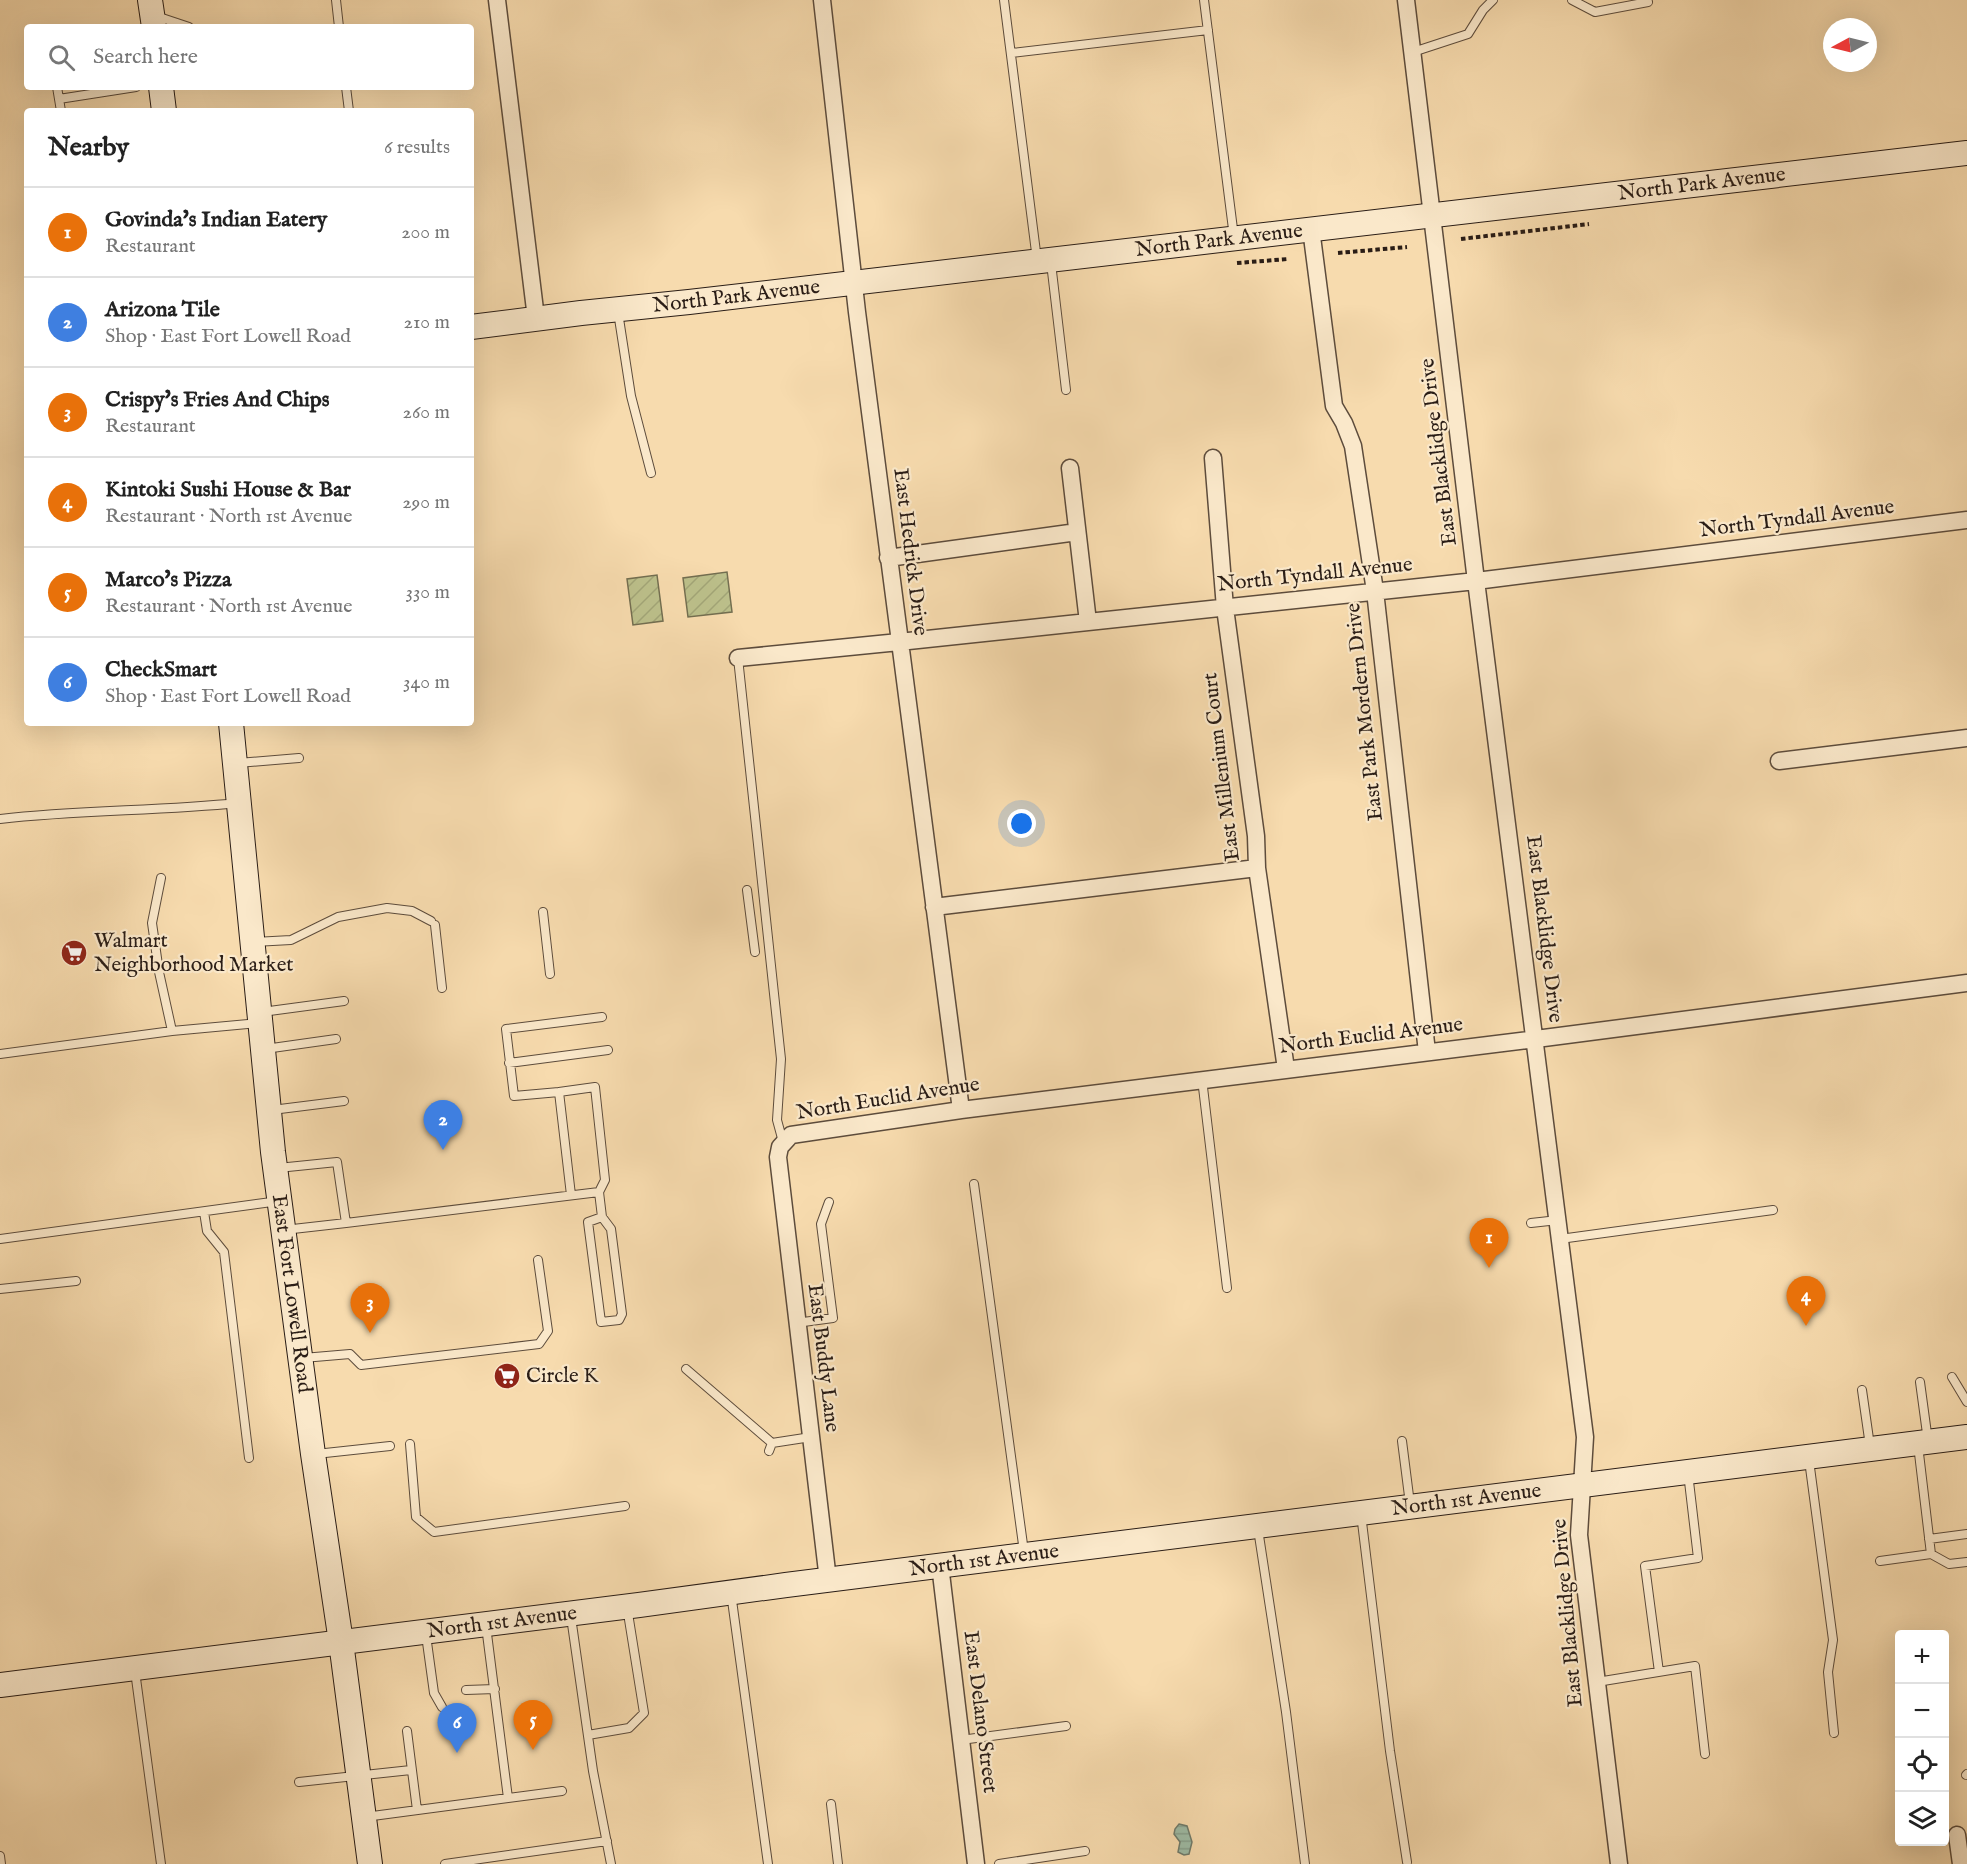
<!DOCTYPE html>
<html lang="en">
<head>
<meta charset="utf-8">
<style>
	:root { --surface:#fff; --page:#f6f6f6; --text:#222; --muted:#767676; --line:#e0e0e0; --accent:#b45309 }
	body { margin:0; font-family:"IM FELL English",serif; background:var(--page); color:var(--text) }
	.controls { position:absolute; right:18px; bottom:18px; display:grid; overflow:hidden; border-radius:6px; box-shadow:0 6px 24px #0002 }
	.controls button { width:54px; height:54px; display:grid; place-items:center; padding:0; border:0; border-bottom:2px solid var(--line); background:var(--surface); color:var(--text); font:30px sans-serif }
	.compass { position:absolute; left:1823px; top:18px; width:54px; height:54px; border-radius:50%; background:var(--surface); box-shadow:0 6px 24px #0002; rotate:263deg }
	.you { position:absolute; left:1022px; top:824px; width:21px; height:21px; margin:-15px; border:4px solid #fff; border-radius:50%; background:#1a73e8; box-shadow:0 0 0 9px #1a73e833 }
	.badge { display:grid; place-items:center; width:39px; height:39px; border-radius:50%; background:var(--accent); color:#fff; font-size:20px; font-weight:700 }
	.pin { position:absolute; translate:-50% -50px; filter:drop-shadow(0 2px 3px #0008) }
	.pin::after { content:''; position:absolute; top:32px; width:21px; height:18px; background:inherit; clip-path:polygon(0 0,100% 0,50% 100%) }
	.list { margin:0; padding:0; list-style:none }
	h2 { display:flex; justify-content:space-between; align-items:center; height:78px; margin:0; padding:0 24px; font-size:26px }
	h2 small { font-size:20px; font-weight:400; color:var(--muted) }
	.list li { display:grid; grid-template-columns:39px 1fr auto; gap:18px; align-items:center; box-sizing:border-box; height:90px; padding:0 24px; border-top:2px solid var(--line) }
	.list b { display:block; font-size:22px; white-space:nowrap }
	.list p { margin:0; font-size:20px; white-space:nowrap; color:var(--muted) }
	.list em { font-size:20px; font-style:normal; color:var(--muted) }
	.icon { flex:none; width:33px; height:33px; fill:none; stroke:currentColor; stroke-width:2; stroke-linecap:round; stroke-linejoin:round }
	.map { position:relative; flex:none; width:1967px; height:1864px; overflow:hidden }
	.search { position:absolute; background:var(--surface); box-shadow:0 6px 24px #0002; left:24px; top:24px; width:450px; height:66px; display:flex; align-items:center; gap:15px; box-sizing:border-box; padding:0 21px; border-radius:6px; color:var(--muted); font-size:22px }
	.panel { position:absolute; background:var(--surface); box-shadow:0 6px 24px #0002; left:24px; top:108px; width:450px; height:618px; border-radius:6px }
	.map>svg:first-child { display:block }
	.garden { fill:url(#garden-furrows); stroke:#736e50; stroke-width:1.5 }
	.water { fill:url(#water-rules); stroke:#707c6c; stroke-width:1.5 }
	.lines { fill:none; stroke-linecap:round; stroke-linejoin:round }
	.lane-casing { stroke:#5d4c3c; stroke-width:10 }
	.street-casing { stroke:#5d4c3c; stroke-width:19 }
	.secondary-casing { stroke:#2a1d16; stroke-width:26 }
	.path { stroke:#2a1d16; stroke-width:4; stroke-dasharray:4.5 3; stroke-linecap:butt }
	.lane { stroke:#fae8ca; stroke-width:8 }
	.street { stroke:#fae8ca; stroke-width:16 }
	.secondary { stroke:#fae8ca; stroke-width:24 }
	.labels { text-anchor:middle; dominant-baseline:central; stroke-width:4.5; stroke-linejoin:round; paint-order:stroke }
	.street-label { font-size:21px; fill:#2a1d16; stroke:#fae8ca }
	.poi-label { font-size:21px; fill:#2a1d16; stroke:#fae8ca; text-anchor:start }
</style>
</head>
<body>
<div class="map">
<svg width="1967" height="1864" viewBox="0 0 1967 1864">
	<defs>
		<pattern id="garden-furrows" width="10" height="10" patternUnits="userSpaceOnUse" patternTransform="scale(1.5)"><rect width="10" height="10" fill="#bcc08b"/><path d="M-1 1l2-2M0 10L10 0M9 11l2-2" fill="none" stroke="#a2a577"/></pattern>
		<pattern id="water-rules" width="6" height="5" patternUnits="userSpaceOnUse" patternTransform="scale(1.5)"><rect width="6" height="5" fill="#9ebca6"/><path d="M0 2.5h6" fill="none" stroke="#88a18e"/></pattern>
	</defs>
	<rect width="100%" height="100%" fill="#f7dbae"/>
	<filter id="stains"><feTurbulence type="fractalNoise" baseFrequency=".00333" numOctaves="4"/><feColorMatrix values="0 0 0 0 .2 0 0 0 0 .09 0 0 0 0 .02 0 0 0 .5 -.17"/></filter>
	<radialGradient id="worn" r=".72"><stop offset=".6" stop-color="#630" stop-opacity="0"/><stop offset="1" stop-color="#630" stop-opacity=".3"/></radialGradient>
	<path class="garden" d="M727,572L732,612L688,617L683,578Z
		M657,575L663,621L633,625L627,579Z"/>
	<path class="water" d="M1179,1824L1187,1826L1192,1842L1189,1854L1184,1855L1178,1852L1180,1842L1174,1834L1175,1829Z"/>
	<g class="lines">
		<defs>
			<path id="lane" d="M336,0L339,27
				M1004,0L1037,260
				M1204,0L1234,237
				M1572,0L1595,12L1648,2
				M156,16L189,27
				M1413,52L1468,34L1483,10L1493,0
				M1011,53L1208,30
				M57,87L59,99L136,87
				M346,87L349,111
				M59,99L61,111
				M1051,263L1066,390
				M618,312L631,396L651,473
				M738,658L781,1059L777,1120L783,1142
				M238,763L299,758
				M0,819C79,810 159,811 238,803
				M161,878L152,923L159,972L172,1031
				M747,890L755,952
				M543,912L550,974
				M435,925L442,988
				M254,942L291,940L338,917L387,908L412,911L431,921
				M262,1012L344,1001
				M265,1049L336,1039
				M0,1054L172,1031L259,1023
				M509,1063L608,1050
				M1202,1079L1227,1288
				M559,1092L514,1096L506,1029L602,1017
				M272,1110L344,1101
				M278,1168L337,1162L346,1223L599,1192L602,1217L588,1222L601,1322L619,1320L622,1314L611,1229L602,1217
				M974,1184L1024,1552
				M571,1195L559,1092L595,1087L605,1180L599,1192
				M204,1212L207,1231L224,1252L249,1458
				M1531,1223L1558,1220
				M284,1230L346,1223
				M0,1239L279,1201
				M1560,1239L1773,1210
				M0,1289L76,1281
				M796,1323L833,1318L821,1224L829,1202
				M303,1358L350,1354L361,1365L539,1344L548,1331L538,1260
				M686,1369L772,1443
				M1952,1377L1967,1402
				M1920,1382L1928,1441
				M1862,1390L1870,1446
				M1402,1441L1410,1504
				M410,1444L416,1517L434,1532L625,1506
				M769,1451L772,1443L811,1437
				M316,1454L390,1446
				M1809,1460L1833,1640L1828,1672L1834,1733
				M1361,1514L1390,1751L1407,1862
				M1258,1529L1286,1712L1305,1864
				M1929,1539L1967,1534
				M1931,1554L1949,1564L1967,1562
				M1880,1561L1931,1554L1918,1445
				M731,1593L768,1864
				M571,1617L593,1771L611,1864
				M426,1635L434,1693L442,1707
				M135,1671L161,1864
				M1659,1672L1645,1566L1698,1558L1688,1473
				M1597,1682L1695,1666L1705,1754
				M466,1690L495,1689
				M407,1731L417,1810
				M588,1735L629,1728L644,1713L627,1607
				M961,1740L1066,1726
				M1966,1775L1967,1774
				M299,1782L411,1770
				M508,1798L562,1791
				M831,1804L838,1864
				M365,1817L508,1798L486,1626
				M0,1856L1,1864
				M445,1864L607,1841
				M999,1864L1085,1851"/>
			<path id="street" d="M497,0L536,318
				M822,0L857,312L961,1110
				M1406,0L1476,581L1585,1437L1579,1535L1619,1864
				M1311,229L1334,406L1344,423L1353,446L1375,591L1427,1052
				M1213,458L1225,608L1256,836L1257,868L1286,1069
				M1070,468L1088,622
				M888,558L1077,532
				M738,658L899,642L1476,581L1967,520
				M1779,761L1967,738
				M934,907L1257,868
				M940,1565L976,1864
				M828,1580L778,1157L780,1147L791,1135L961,1110L1536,1039L1967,983
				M1957,1835L1961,1864"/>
			<g id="secondary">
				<path d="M150,0L154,27"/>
				<path d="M161,87L164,111"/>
				<path id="s1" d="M471,327L581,313L689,302L1967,153"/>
				<path id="s2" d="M231,723L273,1152L313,1454L341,1642L370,1864"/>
				<path id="s3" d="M0,1685L639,1605L786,1585L1967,1437"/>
			</g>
		</defs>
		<use href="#lane" class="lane-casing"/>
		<use href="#street" class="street-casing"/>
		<use href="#secondary" class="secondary-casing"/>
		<path class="path" d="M1461,239L1589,224
			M1338,253L1407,247
			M1237,263L1288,259"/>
		<use href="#lane" class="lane"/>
		<use href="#street" class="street"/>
		<use href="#secondary" class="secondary"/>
	</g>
	<defs>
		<symbol id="supermarket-disc" viewBox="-11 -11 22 22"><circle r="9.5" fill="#8f2418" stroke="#fae8ca"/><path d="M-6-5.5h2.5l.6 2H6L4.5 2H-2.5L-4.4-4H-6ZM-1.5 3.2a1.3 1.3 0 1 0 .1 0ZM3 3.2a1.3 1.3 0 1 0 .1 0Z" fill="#fff"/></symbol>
	</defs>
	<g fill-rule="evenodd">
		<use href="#supermarket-disc" x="59" y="938" width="30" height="30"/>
		<use href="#supermarket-disc" x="492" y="1361" width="30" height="30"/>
	</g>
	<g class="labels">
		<g class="street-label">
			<text stroke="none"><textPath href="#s1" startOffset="1239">North Park Avenue</textPath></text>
			<text stroke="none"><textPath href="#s1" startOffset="753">North Park Avenue</textPath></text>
			<text stroke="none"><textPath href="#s1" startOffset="267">North Park Avenue</textPath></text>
			<text transform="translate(1439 452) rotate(-97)">East Blacklidge Drive</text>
			<text transform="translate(1797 519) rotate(-7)">North Tyndall Avenue</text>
			<text transform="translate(910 552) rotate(83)">East Hedrick Drive</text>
			<text transform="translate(1315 575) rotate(-6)">North Tyndall Avenue</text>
			<text transform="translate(1365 712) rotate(-96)">East Park Mordern Drive</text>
			<text transform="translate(1222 767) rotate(-97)">East Millenium Court</text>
			<text transform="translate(1544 929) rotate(83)">East Blacklidge Drive</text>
			<text transform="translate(1371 1036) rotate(-7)">North Euclid Avenue</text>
			<text transform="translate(888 1099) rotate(-9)">North Euclid Avenue</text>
			<text stroke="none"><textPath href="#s2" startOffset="574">East Fort Lowell Road</textPath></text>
			<text transform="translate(823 1358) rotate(83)">East Buddy Lane</text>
			<text stroke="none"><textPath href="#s3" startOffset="1478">North 1st Avenue</textPath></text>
			<text stroke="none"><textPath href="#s3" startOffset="992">North 1st Avenue</textPath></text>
			<text transform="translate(1568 1613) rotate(-95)">East Blacklidge Drive</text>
			<text stroke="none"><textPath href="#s3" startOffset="506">North 1st Avenue</textPath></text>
			<text transform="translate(980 1712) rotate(83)">East Delano Street</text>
		</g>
		<g class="poi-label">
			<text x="94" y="941">Walmart<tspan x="94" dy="24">Neighborhood Market</tspan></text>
			<text x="526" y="1376">Circle K</text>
		</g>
	</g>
	<rect width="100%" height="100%" filter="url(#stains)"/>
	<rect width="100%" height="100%" fill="url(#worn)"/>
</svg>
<div class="controls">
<button>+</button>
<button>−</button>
<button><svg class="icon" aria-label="locate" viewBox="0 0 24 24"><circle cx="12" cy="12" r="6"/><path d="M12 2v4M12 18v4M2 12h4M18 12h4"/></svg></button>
<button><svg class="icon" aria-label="layers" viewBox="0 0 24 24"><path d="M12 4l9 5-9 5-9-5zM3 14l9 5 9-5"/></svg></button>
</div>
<svg class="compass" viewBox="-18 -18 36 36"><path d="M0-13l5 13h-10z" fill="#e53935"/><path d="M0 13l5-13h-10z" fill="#767676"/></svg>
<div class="you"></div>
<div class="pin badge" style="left:1489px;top:1268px;background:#e8710a">1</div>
<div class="pin badge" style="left:443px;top:1150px;background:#3f7fe0">2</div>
<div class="pin badge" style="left:370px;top:1333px;background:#e8710a">3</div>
<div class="pin badge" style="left:1806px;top:1326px;background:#e8710a">4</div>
<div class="pin badge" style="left:533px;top:1750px;background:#e8710a">5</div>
<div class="pin badge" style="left:457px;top:1753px;background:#3f7fe0">6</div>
<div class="search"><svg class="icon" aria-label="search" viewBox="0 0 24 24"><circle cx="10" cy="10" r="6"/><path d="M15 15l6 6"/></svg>Search here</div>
<section class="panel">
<h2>Nearby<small>6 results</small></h2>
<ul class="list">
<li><span class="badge" style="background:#e8710a">1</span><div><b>Govinda's Indian Eatery</b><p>Restaurant</p></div><em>200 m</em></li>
<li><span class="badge" style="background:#3f7fe0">2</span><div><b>Arizona Tile</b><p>Shop · East Fort Lowell Road</p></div><em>210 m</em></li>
<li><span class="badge" style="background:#e8710a">3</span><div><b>Crispy's Fries And Chips</b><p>Restaurant</p></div><em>260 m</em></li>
<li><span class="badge" style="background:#e8710a">4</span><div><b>Kintoki Sushi House &amp; Bar</b><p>Restaurant · North 1st Avenue</p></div><em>290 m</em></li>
<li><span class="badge" style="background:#e8710a">5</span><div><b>Marco's Pizza</b><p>Restaurant · North 1st Avenue</p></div><em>330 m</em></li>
<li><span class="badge" style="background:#3f7fe0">6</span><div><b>CheckSmart</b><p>Shop · East Fort Lowell Road</p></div><em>340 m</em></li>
</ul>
</section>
</div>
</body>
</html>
